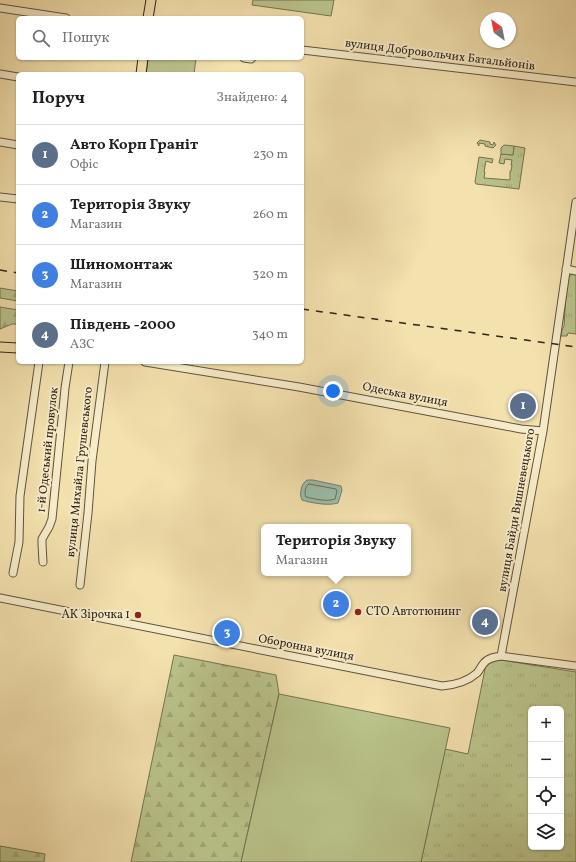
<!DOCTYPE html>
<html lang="uk">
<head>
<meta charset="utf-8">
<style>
	:root { --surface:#fff; --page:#f2f2f2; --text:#202124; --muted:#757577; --line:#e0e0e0; --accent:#2563eb }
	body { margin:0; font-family:Vollkorn,serif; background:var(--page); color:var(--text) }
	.controls { position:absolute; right:12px; bottom:12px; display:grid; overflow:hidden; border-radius:6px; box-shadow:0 1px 3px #0004 }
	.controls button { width:36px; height:36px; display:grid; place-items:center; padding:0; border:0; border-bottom:1px solid var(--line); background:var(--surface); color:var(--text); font:20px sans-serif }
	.compass { position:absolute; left:480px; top:12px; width:36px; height:36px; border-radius:50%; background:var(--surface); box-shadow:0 1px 3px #0004; rotate:328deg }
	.you { position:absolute; left:333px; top:391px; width:14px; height:14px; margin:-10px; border:3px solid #fff; border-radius:50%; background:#1a73e8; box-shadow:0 0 0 6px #1a73e833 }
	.badge { display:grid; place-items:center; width:26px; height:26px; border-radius:50%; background:var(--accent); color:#fff; font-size:13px; font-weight:700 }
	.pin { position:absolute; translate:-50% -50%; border:2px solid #fff; box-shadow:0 1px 4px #0006 }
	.popup { position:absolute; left:261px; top:524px; width:150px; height:52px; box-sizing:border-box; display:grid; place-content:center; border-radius:6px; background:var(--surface); filter:drop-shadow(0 1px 3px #0005); font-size:13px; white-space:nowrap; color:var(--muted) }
	.popup b { font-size:15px; color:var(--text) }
	.popup::after { content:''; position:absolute; left:50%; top:100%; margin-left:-8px; border:8px solid transparent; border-top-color:var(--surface) }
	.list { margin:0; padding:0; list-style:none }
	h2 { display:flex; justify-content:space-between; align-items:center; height:52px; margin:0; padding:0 16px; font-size:17px }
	h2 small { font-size:13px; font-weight:400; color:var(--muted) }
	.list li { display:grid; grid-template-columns:26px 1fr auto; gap:12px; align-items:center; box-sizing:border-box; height:60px; padding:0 16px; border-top:1px solid var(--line) }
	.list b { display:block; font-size:15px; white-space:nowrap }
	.list p { margin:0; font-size:13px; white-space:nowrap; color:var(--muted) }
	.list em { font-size:13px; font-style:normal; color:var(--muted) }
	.icon { flex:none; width:22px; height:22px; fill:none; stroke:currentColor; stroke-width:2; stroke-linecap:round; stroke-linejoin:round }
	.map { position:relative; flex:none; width:576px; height:862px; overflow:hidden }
	.search { position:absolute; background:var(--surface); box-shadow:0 1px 3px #0004; left:16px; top:16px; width:288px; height:44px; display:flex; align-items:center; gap:10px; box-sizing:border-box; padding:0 14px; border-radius:6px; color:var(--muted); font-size:15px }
	.panel { position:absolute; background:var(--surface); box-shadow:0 1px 3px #0004; left:16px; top:72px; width:288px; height:292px; border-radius:6px }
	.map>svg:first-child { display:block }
	.grass { fill:url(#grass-tufts); stroke:#757352; fill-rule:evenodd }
	.forest { fill:url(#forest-firs); stroke:#757352 }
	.green { fill:#bac38b; stroke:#757352 }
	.water { fill:#9bbeaa; stroke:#708070 }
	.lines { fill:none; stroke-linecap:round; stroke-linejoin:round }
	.shore { stroke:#667061; stroke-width:1 }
	.minor-casing { stroke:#61523e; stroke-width:9 }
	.major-casing { stroke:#302318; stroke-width:11 }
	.minor { stroke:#f7ecca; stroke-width:7 }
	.major { stroke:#f3e1ae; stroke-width:9 }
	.rail { stroke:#302318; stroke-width:1.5; stroke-dasharray:7 7; stroke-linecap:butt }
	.poi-dot { fill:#8f2418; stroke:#f7ecca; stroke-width:1.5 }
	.labels { text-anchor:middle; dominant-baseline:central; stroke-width:4; stroke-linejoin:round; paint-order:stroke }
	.street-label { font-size:12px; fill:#302318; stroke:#f7ecca }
	.poi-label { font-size:12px; fill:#302318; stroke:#f7ecca; text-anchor:start }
</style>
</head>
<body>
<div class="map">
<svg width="576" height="862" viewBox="0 0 576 862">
	<defs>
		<pattern id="grass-tufts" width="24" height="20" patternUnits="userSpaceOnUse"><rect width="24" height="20" fill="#bac38b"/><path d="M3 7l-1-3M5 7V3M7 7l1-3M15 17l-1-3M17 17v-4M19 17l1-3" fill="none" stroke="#a0a777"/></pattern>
		<pattern id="forest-firs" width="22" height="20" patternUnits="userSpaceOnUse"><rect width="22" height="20" fill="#bac38b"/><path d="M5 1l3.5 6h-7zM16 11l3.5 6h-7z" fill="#a0a777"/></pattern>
	</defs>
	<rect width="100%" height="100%" fill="#f3e1ae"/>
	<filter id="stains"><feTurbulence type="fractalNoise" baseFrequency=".005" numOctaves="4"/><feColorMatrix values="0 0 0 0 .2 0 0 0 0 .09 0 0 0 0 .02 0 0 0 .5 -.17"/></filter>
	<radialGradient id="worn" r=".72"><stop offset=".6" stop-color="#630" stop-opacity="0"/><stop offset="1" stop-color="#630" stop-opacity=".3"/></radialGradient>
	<path class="grass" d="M480,140L490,142V144L493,145L494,142L496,145L493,148L485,146V144L479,143V146L477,143Z
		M514,146L525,148L519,189L476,184L475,182L479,157L493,159L492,163L486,161L484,172H485L484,178L510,180V171H511L512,165H511L512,160L505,159L504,164L499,163L501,154L513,155Z
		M573,274H576V334L568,333L567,336H561L562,330L564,326L567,277L569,275Z
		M495,659L576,672V862H421L445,749L468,754L486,664ZM531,709H561V847H531Z"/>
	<path class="forest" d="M0,288L18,291V301L0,298Z
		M0,307L18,310V324H12L0,329Z
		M174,655L276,675L279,694L241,862H131Z
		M0,846L45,854L44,862H0Z"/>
	<path class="green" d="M253,0H334L331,16L252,5Z
		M148,58H196L194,74H146Z
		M504,145L514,146L513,155L501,154V148Z
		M279,694L450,728L421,862H241Z"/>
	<path class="water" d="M307,480H313L341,486L342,490L338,503C329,506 311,503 302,500C299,494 301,484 307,480Z"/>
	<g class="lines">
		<path class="shore" d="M309,484L336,489L337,491L335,499C327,502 315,499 306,497C304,494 305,486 309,484Z"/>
		<defs>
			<path id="minor" d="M0,8L66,18
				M302,50L576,82
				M244,58L251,59L252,58
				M0,74L18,77
				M0,142L18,145
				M0,197L18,199
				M566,269L576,271
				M145,362L299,387L521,429L543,431
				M43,562L42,544V539L49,527L52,519L64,399L65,388L69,362
				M13,573L19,542L20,496L39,362
				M80,585L88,513L92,461L105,362
				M0,598L442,686C454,685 467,682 477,673C480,670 481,666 484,663C488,658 495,657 501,656L576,666
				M501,656L543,431L576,202"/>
			<path id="major" d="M148,18L151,0
				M141,74L143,58
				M0,347L18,348"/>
		</defs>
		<use href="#minor" class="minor-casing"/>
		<use href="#major" class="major-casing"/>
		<use href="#minor" class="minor"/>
		<use href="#major" class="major"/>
		<path class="rail" d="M0,270L18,273
			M302,309L576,347"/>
	</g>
	<g class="poi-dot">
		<circle cx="358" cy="612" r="4"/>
		<circle cx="138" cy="615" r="4"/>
	</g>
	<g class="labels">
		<g class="street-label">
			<text transform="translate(440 55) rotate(7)">вулиця Добровольчих Батальйонів</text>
			<text transform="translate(405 395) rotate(11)">Одеська вулиця</text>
			<text transform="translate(48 450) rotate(-84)">1-й Одеський провулок</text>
			<text transform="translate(80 472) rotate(-84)">вулиця Михайла Грушевського</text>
			<text transform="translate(517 510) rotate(-80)">вулиця Байди Вишневецького</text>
			<text transform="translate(306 648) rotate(11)">Оборонна вулиця</text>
		</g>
		<g class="poi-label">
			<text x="366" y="612">СТО Автотюнинг</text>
			<text x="130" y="615" text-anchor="end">АК Зірочка 1</text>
		</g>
	</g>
	<rect width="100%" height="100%" filter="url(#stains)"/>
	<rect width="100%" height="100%" fill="url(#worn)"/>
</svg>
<div class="controls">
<button>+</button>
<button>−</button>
<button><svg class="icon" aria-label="locate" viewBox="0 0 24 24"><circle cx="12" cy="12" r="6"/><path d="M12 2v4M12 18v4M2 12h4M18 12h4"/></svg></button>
<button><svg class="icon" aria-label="layers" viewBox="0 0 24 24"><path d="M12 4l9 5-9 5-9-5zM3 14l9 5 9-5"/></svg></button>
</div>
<svg class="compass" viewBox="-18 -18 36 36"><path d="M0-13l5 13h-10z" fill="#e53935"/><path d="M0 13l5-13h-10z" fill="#757577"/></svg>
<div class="you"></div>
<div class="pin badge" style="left:523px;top:406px;background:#5c6f8a">1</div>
<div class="pin badge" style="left:336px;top:604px;background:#3f7fe0">2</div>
<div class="popup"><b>Територія Звуку</b>Магазин</div>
<div class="pin badge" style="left:227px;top:633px;background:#3f7fe0">3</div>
<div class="pin badge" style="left:485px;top:622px;background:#5c6f8a">4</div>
<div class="search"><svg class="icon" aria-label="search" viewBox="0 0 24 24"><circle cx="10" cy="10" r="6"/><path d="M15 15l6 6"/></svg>Пошук</div>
<section class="panel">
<h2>Поруч<small>Знайдено: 4</small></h2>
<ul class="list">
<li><span class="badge" style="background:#5c6f8a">1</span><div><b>Авто Корп Граніт</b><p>Офіс</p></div><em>230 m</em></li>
<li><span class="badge" style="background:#3f7fe0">2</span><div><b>Територія Звуку</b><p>Магазин</p></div><em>260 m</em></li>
<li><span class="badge" style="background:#3f7fe0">3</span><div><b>Шиномонтаж</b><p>Магазин</p></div><em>320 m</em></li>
<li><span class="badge" style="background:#5c6f8a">4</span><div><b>Південь -2000</b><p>АЗС</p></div><em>340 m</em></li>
</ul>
</section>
</div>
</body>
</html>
